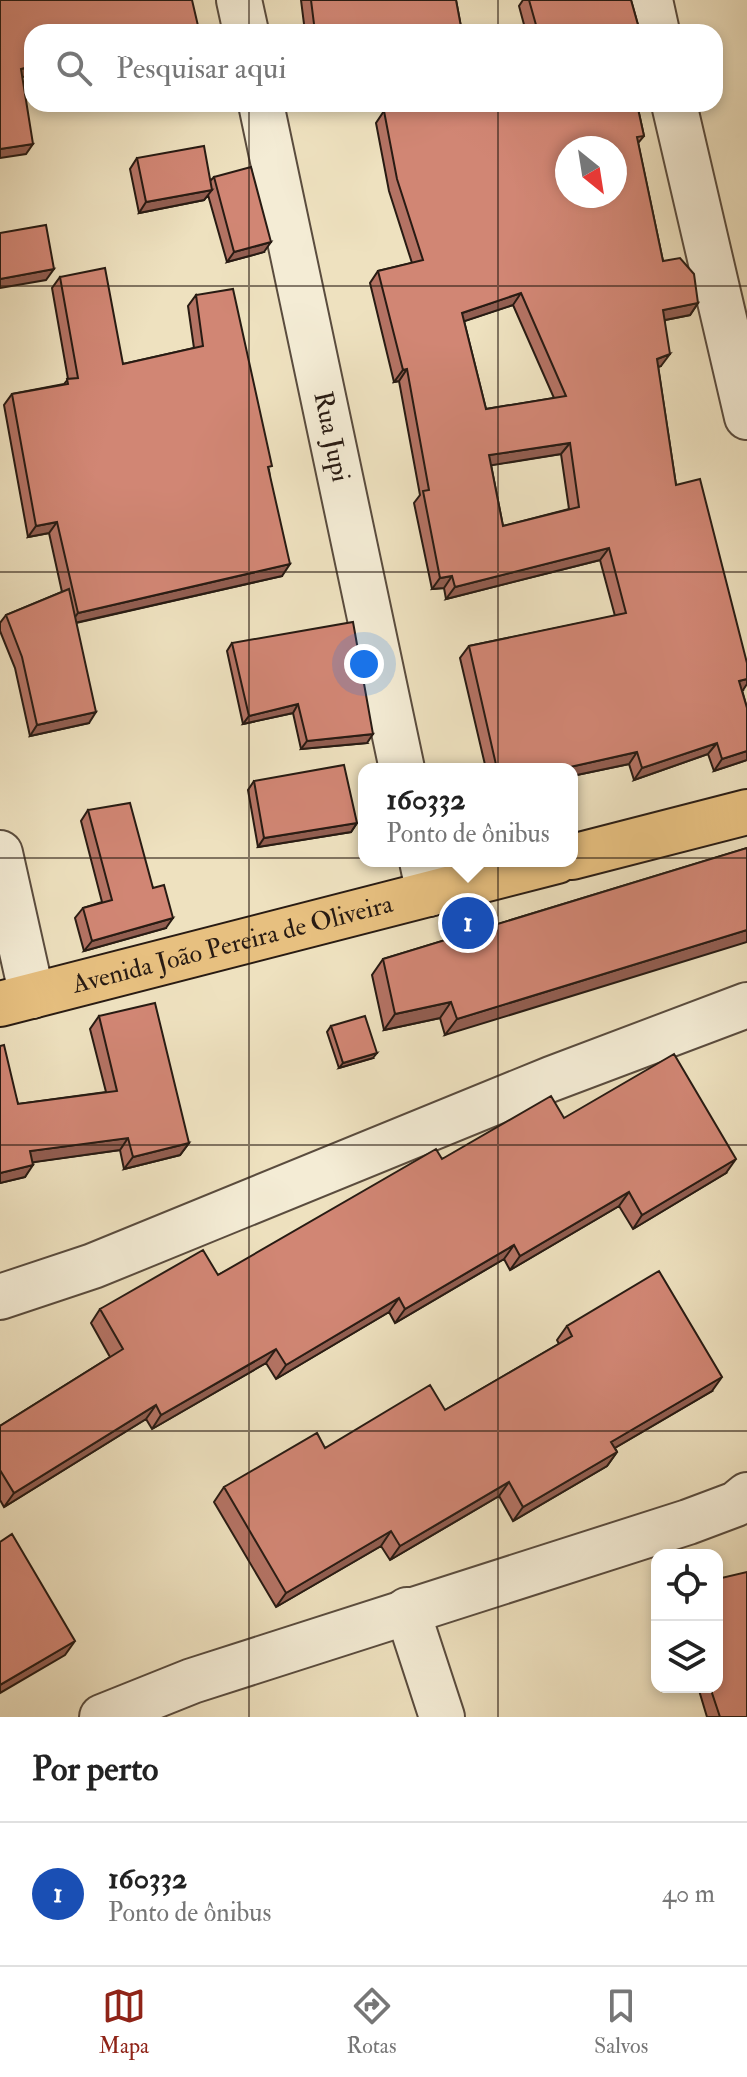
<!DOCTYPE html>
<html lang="pt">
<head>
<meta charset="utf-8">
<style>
	:root { --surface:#fff; --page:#f2f2f2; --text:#222; --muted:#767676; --line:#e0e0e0; --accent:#8f2418 }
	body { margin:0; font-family:"IM FELL Double Pica",serif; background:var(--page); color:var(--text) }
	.controls { position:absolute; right:24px; bottom:24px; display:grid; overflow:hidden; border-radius:16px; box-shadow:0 4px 12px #0003 }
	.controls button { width:72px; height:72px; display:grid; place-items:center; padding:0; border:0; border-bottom:2px solid var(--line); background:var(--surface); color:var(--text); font:40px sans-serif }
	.compass { position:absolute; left:555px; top:136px; width:72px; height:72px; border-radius:50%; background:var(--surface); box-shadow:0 4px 12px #0003; rotate:150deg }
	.you { position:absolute; left:364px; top:664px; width:28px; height:28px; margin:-20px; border:6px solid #fff; border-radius:50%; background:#1a73e8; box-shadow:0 0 0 12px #1a73e833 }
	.badge { display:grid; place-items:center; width:52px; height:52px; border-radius:50%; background:var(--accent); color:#fff; font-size:26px; font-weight:700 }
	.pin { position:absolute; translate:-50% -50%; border:4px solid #fff; box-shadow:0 2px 8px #0006 }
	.popup { position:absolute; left:358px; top:763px; width:220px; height:104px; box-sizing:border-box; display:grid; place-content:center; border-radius:16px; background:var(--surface); filter:drop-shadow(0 2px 6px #0005); font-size:26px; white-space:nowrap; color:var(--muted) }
	.popup b { font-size:30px; color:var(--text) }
	.popup::after { content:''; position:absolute; left:50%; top:100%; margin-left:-16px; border:16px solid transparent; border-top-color:var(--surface) }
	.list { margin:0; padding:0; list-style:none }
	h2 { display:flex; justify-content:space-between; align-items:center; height:104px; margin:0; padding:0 32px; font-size:34px }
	h2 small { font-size:26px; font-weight:400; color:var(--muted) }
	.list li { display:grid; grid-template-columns:52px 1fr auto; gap:24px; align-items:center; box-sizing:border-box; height:144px; padding:0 32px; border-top:2px solid var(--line) }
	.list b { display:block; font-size:30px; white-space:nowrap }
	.list p { margin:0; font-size:26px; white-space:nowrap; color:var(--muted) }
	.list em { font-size:26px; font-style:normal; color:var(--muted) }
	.icon { flex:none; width:44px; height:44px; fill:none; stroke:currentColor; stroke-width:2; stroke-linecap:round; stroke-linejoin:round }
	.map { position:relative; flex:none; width:747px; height:1717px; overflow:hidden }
	.search { position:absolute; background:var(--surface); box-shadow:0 4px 12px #0003; left:24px; right:24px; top:24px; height:88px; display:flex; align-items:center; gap:20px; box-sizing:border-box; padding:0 28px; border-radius:24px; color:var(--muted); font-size:30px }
	.sheet { height:248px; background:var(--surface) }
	nav { display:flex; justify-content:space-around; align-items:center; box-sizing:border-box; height:112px; border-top:2px solid var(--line); background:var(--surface); font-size:22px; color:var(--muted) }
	nav a { display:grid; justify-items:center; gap:4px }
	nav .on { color:var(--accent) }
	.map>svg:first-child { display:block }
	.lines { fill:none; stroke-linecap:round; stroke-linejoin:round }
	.minor-casing { stroke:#5a4c3e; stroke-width:48 }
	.major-casing { stroke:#281b13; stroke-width:48 }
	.minor { stroke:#f4ecd5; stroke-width:44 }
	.major { stroke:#e7c080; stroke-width:44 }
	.wall { fill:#b47364; stroke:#281b13; stroke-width:2; fill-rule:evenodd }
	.shaded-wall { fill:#925e51; stroke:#281b13; stroke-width:2 }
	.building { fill:#d18674; stroke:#281b13; stroke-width:2; fill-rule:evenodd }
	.grid { fill:none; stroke:#281b13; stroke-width:2; stroke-opacity:0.55 }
	.labels { text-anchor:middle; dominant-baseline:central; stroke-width:6; stroke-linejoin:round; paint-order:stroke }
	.street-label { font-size:26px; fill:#281b13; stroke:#f4ecd5 }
</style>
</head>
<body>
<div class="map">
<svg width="747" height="1717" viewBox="0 0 747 1717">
	<rect width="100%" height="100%" fill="#eee1bf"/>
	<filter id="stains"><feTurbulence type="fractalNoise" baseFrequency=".0025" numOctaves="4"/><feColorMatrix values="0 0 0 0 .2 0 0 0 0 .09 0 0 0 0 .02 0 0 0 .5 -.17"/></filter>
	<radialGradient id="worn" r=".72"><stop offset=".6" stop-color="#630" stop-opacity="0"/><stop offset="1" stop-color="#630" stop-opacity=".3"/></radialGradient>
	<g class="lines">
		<defs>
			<g id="minor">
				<path d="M239,0L246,32"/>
				<path d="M650,0L657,32"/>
				<path id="s1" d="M261,104L402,769"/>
				<path d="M674,104L747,417"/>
				<path d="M0,853L32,996"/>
				<path d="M422,861L429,894"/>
				<path d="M0,1297L93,1266L551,1079L747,1005"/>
				<path d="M407,1610L442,1717"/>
				<path d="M102,1717L192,1681L688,1522L736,1504L747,1495"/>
			</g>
			<g id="major">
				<path d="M572,857L747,812"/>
				<path id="s2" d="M0,1004L557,861"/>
			</g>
		</defs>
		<use href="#minor" class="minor-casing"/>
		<use href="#major" class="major-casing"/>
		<use href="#minor" class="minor"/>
		<use href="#major" class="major"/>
	</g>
	<path class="wall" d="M301,0H456L462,32H305Z
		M523,0H631L640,32H526L519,6Z
		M396,104H637L644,136L638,143L663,261L698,303L690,315L665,320L661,366L658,367L676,485L743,690H742L747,708V760L714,771L708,754L634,780L629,764L572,776V769H486L460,658L469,646L615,616L600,560L446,599L444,588L432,589L414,503L420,495L399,381L394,382L370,283L378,271L412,263L389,191L376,123L384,111L397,109ZM513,305L554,398L486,409L464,321ZM561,454L569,509L503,526L491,465Z
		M137,158L210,181L214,177L264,252L227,262L208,195L204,200L139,213L130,169Z
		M60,277L123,364L194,348L188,306L196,295L269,470L282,576L76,623L89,723L30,736L15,668L0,631V623L6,615L62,592L49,533L28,537L4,405L12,394L64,384L68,379L52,288Z
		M232,643L367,743L301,749L293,713L243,724L227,651Z
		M254,781L357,823L351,832L258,847L248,790Z
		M88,810L153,888L166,928L84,951L75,918L83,908L102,902L81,821Z
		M747,848L445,1035L440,1018L384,1030L372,975L383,959Z
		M99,1016L189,1143L180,1155L124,1169L120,1150L33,1162L25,1177L0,1183V1046L18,1104L106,1092L90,1029Z
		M331,1026L373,1058L339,1068L327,1032Z
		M564,1118L726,1173L633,1229L619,1206L510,1270L504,1259L395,1323L389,1312L276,1379L266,1363L152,1429L146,1419L4,1507L0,1500V1426L110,1357L91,1323L100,1309L218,1275L442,1159Z
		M567,1326L712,1391L615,1448L617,1452L607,1466L513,1521L499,1496L390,1560L381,1546L276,1607L214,1502L224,1487L325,1448L445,1410L559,1344L557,1340Z
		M698,1687H717L747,1717H707Z"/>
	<path class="shaded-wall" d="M32,66V75L14,79L21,69Z
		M33,144L26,154L0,158V149Z
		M212,190L204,200L139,213L146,202Z
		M271,242L264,252L227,262L234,252Z
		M54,269L46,280L0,288V279Z
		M521,293L513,305L453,325L462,313Z
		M698,303L690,315L655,322L663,310Z
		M670,354L661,366L648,371L657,359Z
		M407,369L399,381L394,382L403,370Z
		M570,443L561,454L481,467L489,455Z
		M57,522L49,533L28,537L36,526Z
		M609,548L600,560L446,599L455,587Z
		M290,564L282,576L70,624L78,613Z
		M452,576L444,588L432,589L440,578Z
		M747,679V684L743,690L730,693L739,681Z
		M298,704L293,713L243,724L249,716Z
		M96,712L89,723L30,736L37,725Z
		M373,734L367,743L301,749L307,741Z
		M717,743L708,754L634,780L642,768Z
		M747,751V760L714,771L722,759Z
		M637,752L629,764L572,776V769H561Z
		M357,823L351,832L258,847L264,838Z
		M173,918L166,928L84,951L92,941Z
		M747,930V942L445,1035L457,1019Z
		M451,1002L440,1018L384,1030L395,1014Z
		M377,1053L373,1058L339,1068L343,1063Z
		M128,1138L120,1150L21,1164L30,1151Z
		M189,1143L180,1155L124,1169L133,1157Z
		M736,1159L726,1173L633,1229L642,1215Z
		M33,1165L25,1177L0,1183V1173Z
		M629,1192L619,1206L510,1270L520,1256Z
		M514,1245L504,1259L395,1323L405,1309Z
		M399,1298L389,1312L276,1379L286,1365Z
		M276,1349L266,1363L152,1429L161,1415Z
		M722,1377L712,1391L601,1456L611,1442Z
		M156,1405L146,1419L4,1507L14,1493Z
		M617,1452L607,1466L513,1521L523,1507Z
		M509,1482L499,1496L390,1560L400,1546Z
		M391,1531L381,1546L276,1607L286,1593Z
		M75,1641L65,1655L0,1693V1685Z"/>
	<path class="building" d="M0,0H192L199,30L190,32H32V66L21,69L33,144L0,149Z
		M311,0H456L462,32H315Z
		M529,0H631L640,32H538Z
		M406,104H637L644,136L637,137L663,261L680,258L694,274L698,303L663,310L670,354L657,359L676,485L700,479L747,663V679L739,681L747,708V751L722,759L717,743L642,768L637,752L561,769H497L469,646L626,613L609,548L455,587L452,576L440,578L423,491L429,490L407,369L403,370L378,271L423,260L397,179L384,111L407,107ZM567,148H615V196H567ZM521,293L566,396L486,409L462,313ZM570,443L579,507L503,526L489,455Z
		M204,146L212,190L146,202L137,158Z
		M251,167L271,242L234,252L214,177Z
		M46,225L54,269L0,279V233Z
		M105,268L123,364L203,346L196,295L233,289L272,466L268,467L290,564L78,613L57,522L36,526L12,394L68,384L67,379L78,378L60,277Z
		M69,589L96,712L37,725L22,657L6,615Z
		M353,622L373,734L307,741L298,704L249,716L232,643Z
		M344,765L357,823L264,838L254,781Z
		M130,803L153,888L164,885L173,918L92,941L83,908L112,900L88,810Z
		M747,848V930L457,1019L451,1002L395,1014L383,959Z
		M155,1003L189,1143L133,1157L128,1138L30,1151L33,1165L0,1173V1046L4,1045L18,1104L117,1091L99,1016Z
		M365,1016L377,1053L343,1063L331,1026Z
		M674,1054L736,1159L642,1215L629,1192L520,1256L514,1245L405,1309L399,1298L286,1365L276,1349L161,1415L156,1405L14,1493L0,1470V1426L123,1349L100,1309L203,1250L218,1275L436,1149L442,1159L551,1096L564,1118Z
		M659,1271L722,1377L611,1442L617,1452L523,1507L509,1482L400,1546L391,1531L286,1593L224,1487L317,1433L325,1448L430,1385L445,1410L572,1336L567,1326Z
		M12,1534L75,1641L0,1685V1542Z
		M747,1572V1717H720L710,1687H717V1579Z"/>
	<path class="grid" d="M249,0V32M498,0V32M249,104V1717M498,104V1717M0,286H747M0,572H747M0,858H747M0,1145H747M0,1431H747"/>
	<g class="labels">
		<g class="street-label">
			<text stroke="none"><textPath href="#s1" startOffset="340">Rua Jupi</textPath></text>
			<text stroke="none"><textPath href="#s2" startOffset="240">Avenida João Pereira de Oliveira</textPath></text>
		</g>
	</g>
	<rect width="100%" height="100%" filter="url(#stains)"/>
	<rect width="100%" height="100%" fill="url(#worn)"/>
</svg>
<div class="controls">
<button><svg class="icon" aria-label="locate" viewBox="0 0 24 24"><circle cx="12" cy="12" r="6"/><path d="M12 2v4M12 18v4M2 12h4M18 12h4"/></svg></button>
<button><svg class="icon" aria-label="layers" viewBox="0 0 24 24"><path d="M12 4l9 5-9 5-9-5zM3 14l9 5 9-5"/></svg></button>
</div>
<svg class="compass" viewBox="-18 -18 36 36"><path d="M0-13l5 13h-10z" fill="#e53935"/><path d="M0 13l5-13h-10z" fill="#767676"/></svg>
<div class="you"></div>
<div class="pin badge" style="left:468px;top:923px;background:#1a4fb4">1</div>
<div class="popup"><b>160332</b>Ponto de ônibus</div>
<div class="search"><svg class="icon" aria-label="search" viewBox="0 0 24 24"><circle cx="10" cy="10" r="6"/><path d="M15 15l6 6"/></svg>Pesquisar aqui</div>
</div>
<section class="sheet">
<h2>Por perto<small></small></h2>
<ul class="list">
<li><span class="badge" style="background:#1a4fb4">1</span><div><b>160332</b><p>Ponto de ônibus</p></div><em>40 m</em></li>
</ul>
</section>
<nav>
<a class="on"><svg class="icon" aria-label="map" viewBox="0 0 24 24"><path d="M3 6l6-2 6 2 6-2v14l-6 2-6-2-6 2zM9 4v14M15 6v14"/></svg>Mapa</a>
<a><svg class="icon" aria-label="directions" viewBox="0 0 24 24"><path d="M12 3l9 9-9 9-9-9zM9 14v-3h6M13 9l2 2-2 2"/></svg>Rotas</a>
<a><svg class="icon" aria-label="saved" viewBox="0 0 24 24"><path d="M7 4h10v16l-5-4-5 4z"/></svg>Salvos</a>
</nav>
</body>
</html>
